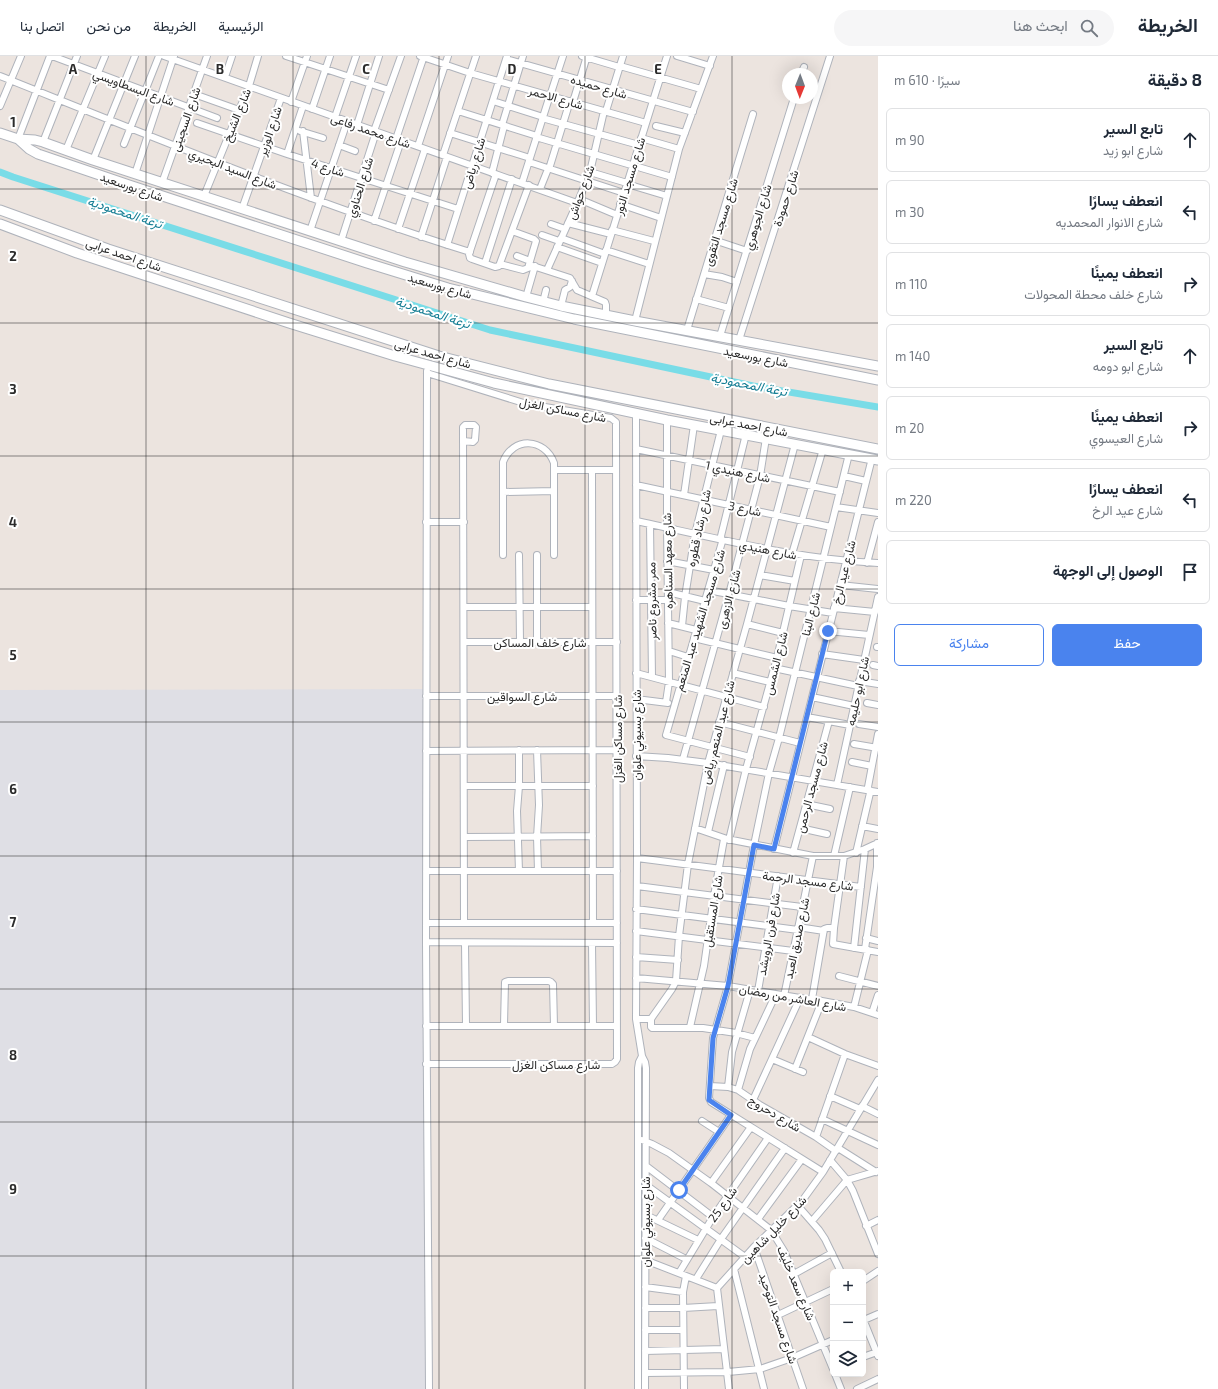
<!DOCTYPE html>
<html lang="ar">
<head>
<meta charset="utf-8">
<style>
	:root { --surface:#fff; --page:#f6f6f7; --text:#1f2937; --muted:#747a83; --line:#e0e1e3; --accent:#4a83ee }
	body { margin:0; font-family:"Exo 2",Vazirmatn,sans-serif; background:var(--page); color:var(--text); direction:rtl }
	.controls { position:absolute; right:12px; bottom:12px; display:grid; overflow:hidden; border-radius:6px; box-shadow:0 4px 16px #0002 }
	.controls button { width:36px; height:36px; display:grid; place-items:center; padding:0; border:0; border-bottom:1px solid var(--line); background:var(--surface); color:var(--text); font:20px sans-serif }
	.compass { position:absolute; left:782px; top:12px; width:36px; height:36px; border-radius:50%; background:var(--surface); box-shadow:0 4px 16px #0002; rotate:181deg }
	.stop { position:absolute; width:12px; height:12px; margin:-9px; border:3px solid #4a83ee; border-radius:50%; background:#fff }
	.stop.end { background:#4a83ee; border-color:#fff; box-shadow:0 1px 4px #0008 }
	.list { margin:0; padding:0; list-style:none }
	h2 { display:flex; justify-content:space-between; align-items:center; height:52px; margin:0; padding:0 16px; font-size:17px }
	h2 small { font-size:13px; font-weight:400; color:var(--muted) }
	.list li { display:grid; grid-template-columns:26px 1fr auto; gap:12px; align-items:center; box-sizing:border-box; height:64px; margin:0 8px 8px; padding:0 8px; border:1px solid var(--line); border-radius:6px }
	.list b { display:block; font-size:15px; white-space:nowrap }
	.list p { margin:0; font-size:13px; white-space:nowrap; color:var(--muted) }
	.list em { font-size:13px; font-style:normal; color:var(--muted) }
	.actions { display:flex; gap:8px; padding:12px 16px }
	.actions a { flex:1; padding:9px 0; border:1px solid var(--accent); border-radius:6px; text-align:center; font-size:14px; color:var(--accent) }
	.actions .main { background:var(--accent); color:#fff }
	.icon { flex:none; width:22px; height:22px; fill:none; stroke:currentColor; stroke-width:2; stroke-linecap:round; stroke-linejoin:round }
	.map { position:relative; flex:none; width:878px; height:1333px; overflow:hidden; direction:ltr }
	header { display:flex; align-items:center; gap:24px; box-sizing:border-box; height:56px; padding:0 20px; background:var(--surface); border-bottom:1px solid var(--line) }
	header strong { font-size:19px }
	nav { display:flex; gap:22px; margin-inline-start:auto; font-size:14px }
	.search { width:280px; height:36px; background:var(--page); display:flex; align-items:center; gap:10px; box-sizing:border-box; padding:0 14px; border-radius:22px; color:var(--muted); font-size:15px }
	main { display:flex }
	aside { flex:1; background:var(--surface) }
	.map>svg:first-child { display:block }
	.industrial { fill:#dfdfe5 }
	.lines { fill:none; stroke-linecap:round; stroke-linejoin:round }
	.canal { stroke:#79dce7; stroke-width:7 }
	.street-casing { stroke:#afb3bb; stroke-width:8 }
	.secondary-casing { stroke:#afb3bb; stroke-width:11 }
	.street { stroke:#fff; stroke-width:6 }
	.secondary { stroke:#fff; stroke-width:9 }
	.route { stroke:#4a83ee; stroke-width:5 }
	.grid { fill:none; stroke:#2b2b2b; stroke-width:1; stroke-opacity:0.55 }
	.labels { text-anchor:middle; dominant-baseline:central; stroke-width:4; stroke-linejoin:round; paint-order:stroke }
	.street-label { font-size:12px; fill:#2b2b2b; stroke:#fff }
	.water-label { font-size:13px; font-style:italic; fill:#167e94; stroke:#fff }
	.grid-label { font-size:13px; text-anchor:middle; font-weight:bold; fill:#2b2b2b; stroke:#fff; stroke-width:4; stroke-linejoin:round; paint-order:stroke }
</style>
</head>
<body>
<header>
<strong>الخريطة</strong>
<div class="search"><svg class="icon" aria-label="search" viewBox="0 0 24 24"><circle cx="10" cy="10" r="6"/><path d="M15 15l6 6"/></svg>ابحث هنا</div>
<nav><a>الرئيسية</a><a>الخريطة</a><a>من نحن</a><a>اتصل بنا</a></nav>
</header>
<main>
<aside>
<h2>8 دقيقة<small>سيرًا · 610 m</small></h2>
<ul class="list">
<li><svg class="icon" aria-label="ahead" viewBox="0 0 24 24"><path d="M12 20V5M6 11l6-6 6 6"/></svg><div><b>تابع السير</b><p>شارع ابو زيد</p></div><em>90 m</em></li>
<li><svg class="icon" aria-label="left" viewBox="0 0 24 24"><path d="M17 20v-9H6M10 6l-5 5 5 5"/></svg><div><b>انعطف يسارًا</b><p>شارع الانوار المحمديه</p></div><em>30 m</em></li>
<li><svg class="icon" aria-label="right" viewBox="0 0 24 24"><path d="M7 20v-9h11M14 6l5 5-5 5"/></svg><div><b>انعطف يمينًا</b><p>شارع خلف محطة المحولات</p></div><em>110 m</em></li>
<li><svg class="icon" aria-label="ahead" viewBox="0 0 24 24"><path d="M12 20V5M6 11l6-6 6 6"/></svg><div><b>تابع السير</b><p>شارع ابو دومه</p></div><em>140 m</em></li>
<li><svg class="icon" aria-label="right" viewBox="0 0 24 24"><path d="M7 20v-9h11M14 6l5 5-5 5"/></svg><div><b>انعطف يمينًا</b><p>شارع العيسوي</p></div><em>20 m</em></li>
<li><svg class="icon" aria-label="left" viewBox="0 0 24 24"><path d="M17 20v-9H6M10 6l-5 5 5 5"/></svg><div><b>انعطف يسارًا</b><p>شارع عيد الرخ</p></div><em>220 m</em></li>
<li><svg class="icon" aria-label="arrive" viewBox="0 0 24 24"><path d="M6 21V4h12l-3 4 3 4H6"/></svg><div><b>الوصول إلى الوجهة</b></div></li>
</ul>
<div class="actions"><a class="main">حفظ</a><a>مشاركة</a></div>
</aside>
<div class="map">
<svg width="878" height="1333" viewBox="0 0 878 1333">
	<rect width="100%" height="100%" fill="#ece4df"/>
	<path class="industrial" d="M425,633L426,1333H0V634Z"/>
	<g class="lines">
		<path class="canal" d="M0,116L13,121L490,274L753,330L878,351"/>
		<defs>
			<path id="street" d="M52,0L217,62
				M164,0L577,147
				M286,0L389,34
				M420,0L470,17L646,67
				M582,0L619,11
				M677,0L710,10
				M506,3L693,56
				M620,10L701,33
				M801,18L804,11
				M0,20C155,82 310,146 470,196
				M225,21L232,0
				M194,38L239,54
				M550,40L563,0
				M493,45L543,61
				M291,46L307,0
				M573,46L587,0
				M0,50L21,0
				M312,53L330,0
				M458,55L537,80
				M606,55L623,0
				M335,61L356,0
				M542,62L639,89
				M197,67L287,98L458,153
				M357,69L379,0
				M502,69L523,0
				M656,70L685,77
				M300,75L323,82
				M303,75L311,142
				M374,75L401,0
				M450,77L530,102
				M536,81L672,121
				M641,82L679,93
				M18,83L50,0
				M396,83L424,0
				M43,86L77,0
				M124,88L159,0
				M339,89L355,95
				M418,90L448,0
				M66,94L105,0
				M287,98L303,50
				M443,99L476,0
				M93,104L135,0
				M529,106L624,137
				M549,113L570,45
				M590,116L627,127
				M492,117L504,70
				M135,118L174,0
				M496,118L469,198L470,202L472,203L495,211L499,210L529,129
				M162,127L207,0
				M522,127L550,39
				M627,128L667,140
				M540,133L548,113
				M204,140L249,30L258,0
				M579,143L617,159
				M620,148L661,162
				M242,153L281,42
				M374,165L401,85
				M568,167L611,178
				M551,168L565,173
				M398,173L425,93
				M612,174L654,185
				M310,175L347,66
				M512,175L534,183L536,185L528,212
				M542,179L559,185
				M421,181L447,101
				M561,182L605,198
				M714,184L747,195
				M341,185L376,76
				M447,189L507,0
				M557,191L602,207
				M606,194L649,208
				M517,200L530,205
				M485,207L512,123
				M500,208L523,214L533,210L567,221L570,222L577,234L605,246L606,249V259
				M547,214L579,143L590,116L604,55
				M704,218L722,221L737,226
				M592,240L667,0
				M526,241L535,210
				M696,243L729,252
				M543,246L546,234
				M561,250L565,234L570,231L572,225
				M635,265L679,93L713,0
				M687,274L753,58
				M720,280L794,42
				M739,284L830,0
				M427,315L426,886L429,1333
				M636,358L637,802L636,963L642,1000L645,1006L646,1012L645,1333
				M746,378L721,480L722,486L666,679L750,701
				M464,385L473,386L475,384L476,371L474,369H465L463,371L464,867
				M636,393L840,436
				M554,414H616
				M592,414L593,867
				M844,420L866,425
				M636,429L831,471
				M503,436L554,435
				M684,439L694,369
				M836,451L878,457
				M636,465C716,482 796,503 878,507
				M426,466H464
				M650,468L652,621
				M792,498L823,393
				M503,499V406C513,380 545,382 554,407V499
				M519,499L520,586
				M537,499V586
				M667,505L714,514
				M867,507L878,466
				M760,519L795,525
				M840,529L878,533
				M708,534L789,550L833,557
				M668,536L705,545
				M636,544H668
				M464,551H592
				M834,552L875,556
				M668,567L696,574
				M747,568L783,577
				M682,570L685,541L695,478L721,374
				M828,575L869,579
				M694,582L777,602
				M464,586H617
				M877,591H878
				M669,595L688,601
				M822,598L864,604
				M873,609L878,610
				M774,612L858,630
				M636,617L764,651
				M733,617L770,626
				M859,625L878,628
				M426,640H617
				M812,641L854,650
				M636,643L668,647
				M666,646L669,626L667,471V364
				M867,647L878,649
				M807,661L850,669
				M719,666L800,687
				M859,668L878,671
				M854,688L878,692
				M537,694L539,749L537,781L538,815
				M426,695L617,694
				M636,700L668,702L708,707L878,736
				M683,703L729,538L760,420L766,382
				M852,706L872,710
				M837,729L878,541
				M464,730H593
				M806,748L830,753
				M862,770L878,773
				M695,772L727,783L813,800H844L865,793L878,787
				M800,772L827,778
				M708,776L724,709
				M464,781L593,780
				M729,784L746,713L777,602L801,499
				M774,793L872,402
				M793,797L829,665
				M856,797L870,737L868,731L878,678
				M834,800L850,731
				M844,800L834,872L833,888L878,896
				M637,802L861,831
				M426,815H617
				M519,815L517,755L519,730V694
				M637,830L802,851
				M636,853L798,874
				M426,867H617
				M798,871L824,875
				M636,875L793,895
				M866,882L878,885
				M426,886L617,887
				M465,887L466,969
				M592,887L593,970
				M854,892L865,793
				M865,893L877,811V787
				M636,901L678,904
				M839,920L878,930
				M636,922L728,930L800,942L822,945L854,951L878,959
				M758,935L778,820
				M784,940L813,800
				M812,943L824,873L827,872H834
				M854,951L868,894
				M872,957L878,939
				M636,963H651
				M504,969L505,926L508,925H549L551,926L553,928L554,970
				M426,970H616
				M690,971L704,910L714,840L724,783
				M808,981L845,998L878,1010
				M755,982L736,977L703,972H652L651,971V963L653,960L672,933L676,925L679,880L688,808L708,707L747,568L795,388
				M772,1003L803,1016
				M426,1008H612L615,1006L617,1003L616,366L611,362L527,348L427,317
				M795,1013L822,945
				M710,1030L728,1031L738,1034L760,1049L816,1081L836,1095
				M728,1031L732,996L750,934
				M738,1034L750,993L776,938
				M830,1040L860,1053
				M753,1044L800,942
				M862,1050L878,1058
				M822,1063L878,1089
				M702,1065L719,1076
				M816,1081L845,998
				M642,1084L652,1088L669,1097L711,1127L771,1174L784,1195L833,1313
				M838,1092L876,1116
				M830,1104L847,1124L853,1135L878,1198
				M646,1110L713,1161
				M823,1116L711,1046L709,1042L713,982L728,930L754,789L769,717L779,682L849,398
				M711,1127L751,1071
				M646,1129L745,1201
				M798,1150L819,1174L825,1183L841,1216
				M646,1159L698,1184
				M758,1163L802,1103
				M658,1164L731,1059
				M812,1165L847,1124L878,1115
				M866,1170L878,1164
				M645,1182L686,1203
				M754,1191L803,1333
				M645,1204L717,1232
				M734,1213L764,1333
				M679,1217L713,1161L768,1082
				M794,1218L832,1197
				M696,1223L721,1183L785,1092
				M863,1225L878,1215
				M645,1231L683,1236
				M645,1252H683L718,1250
				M778,1259L833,1233
				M863,1263L878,1300
				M864,1264L878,1258
				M645,1274H683
				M645,1295L724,1293
				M863,1301L877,1296
				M645,1317L728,1316L760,1313L792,1302L833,1284
				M835,1318L841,1333
				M638,1333V1012L639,1006L642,1000
				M684,1333L683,1236L686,1220
				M729,1333L717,1232L754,1191L802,1145L823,1116L878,1024
				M857,1333L878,1323"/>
			<path id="secondary" d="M0,77L18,83L35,84L43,86L93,104L405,206L526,241L561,250L635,265L878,310
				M18,83L29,93L38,98L129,129L367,207L448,232L574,263L878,324
				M0,154L108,193L439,300L549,328L878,393
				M0,168L77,197L289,267L395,300L494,327L667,364L878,404"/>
		</defs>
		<use href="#street" class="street-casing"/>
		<use href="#secondary" class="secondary-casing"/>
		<use href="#street" class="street"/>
		<use href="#secondary" class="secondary"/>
	</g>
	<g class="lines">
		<path class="route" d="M679,1134L731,1059L709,1044L713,982L728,930L754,789L774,793L828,575"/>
	</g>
	<path class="grid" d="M146,0V1333M293,0V1333M439,0V1333M585,0V1333M732,0V1333M0,133H878M0,267H878M0,400H878M0,533H878M0,666H878M0,800H878M0,933H878M0,1066H878M0,1200H878"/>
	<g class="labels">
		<g class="street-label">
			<text transform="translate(599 30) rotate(16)">شارع حميده</text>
			<text transform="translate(134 31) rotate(20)">شارع البسطاويسي</text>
			<text transform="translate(556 41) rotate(16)">شارع الاحمر</text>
			<text transform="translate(236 59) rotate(-68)">شارع الشيخ</text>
			<text transform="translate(185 63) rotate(-71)">شارع السجينى</text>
			<text transform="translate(371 74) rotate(19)">شارع محمد رفاعى</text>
			<text transform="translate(269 75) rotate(-71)">شارع الوزير</text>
			<text transform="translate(473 107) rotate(-73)">شارع رياض</text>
			<text transform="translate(328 111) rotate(18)">شارع 4</text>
			<text transform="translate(233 112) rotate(21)">شارع السيد البحيري</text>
			<text transform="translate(629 120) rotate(-73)">شارع مسجد النور</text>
			<text transform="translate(132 130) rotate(19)">شارع بورسعيد</text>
			<text transform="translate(359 131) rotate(-72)">شارع الحناوي</text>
			<text transform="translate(580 136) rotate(-69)">شارع حواش</text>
			<text transform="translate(785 142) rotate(-72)">شارع حمودة</text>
			<text transform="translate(757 161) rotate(-73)">شارع الجوهري</text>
			<text transform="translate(720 166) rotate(-73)">شارع مسجد التقوى</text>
			<text transform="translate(124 198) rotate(19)">شارع احمد عرابى</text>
			<text transform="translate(440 229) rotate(16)">شارع بورسعيد</text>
			<text transform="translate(433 297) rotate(16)">شارع احمد عرابى</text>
			<text transform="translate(756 300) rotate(11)">شارع بورسعيد</text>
			<text transform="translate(563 353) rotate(11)">شارع مساكن الغزل</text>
			<text transform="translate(749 368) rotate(11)">شارع احمد عرابى</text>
			<text transform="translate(738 415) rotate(12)">شارع هنيدي 1</text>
			<text transform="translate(745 452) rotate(12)">شارع 3</text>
			<text transform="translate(698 472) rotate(-78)">شارع رشاد قطوره</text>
			<text transform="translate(768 493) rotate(11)">شارع هنيدي</text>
			<text transform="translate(667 505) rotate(-91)">شارع معهد السناهره</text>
			<text transform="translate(843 516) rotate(-76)">شارع عيد الرخ</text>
			<text transform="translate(728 543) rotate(-75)">شارع الازهرى</text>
			<text transform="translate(651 545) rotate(-91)">ممر مشروع ناصر</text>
			<text transform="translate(810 558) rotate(-76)">شارع البنا</text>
			<text transform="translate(699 564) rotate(-73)">شارع مسجد الشهيد عبد المنعم</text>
			<text x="540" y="586">شارع خلف المساكن</text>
			<text transform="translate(775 607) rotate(-76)">شارع الشمس</text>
			<text transform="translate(857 635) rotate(-78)">شارع ابو حليمه</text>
			<text x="522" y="640">شارع السواقين</text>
			<text transform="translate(717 676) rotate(-76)">شارع عبد المنعم رياض</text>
			<text transform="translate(636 679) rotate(-90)">شارع بسيوني علوان</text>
			<text transform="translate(617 683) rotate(-90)">شارع مساكن الغزل</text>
			<text transform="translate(811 731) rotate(-75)">شارع مسجد الرحمن</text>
			<text transform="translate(808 824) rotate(7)">شارع مسجد الرحمة</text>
			<text transform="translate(712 855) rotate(-81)">شارع المستقبل</text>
			<text transform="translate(768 878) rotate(-80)">شارع فرن الرويشد</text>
			<text transform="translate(796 882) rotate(-78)">شارع صديق العبد</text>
			<text transform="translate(793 941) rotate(10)">شارع العاشر من رمضان</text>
			<text x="556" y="1008">شارع مساكن الغزل</text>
			<text transform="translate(775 1057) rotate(31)">شارع دحروج</text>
			<text transform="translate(722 1148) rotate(-55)">شارع 25</text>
			<text transform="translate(645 1166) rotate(-90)">شارع بسيوني علوان</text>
			<text transform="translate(773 1173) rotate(-46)">شارع خليل شاهين</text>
			<text transform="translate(797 1227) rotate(67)">شارع سعد خليف</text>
			<text transform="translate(779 1262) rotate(71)">شارع مسجد التوحيد</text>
		</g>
		<g class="water-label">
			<text transform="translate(125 156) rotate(18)">ترعة المحمودية</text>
			<text transform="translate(433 256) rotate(18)">ترعة المحمودية</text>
			<text transform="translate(749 328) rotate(11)">ترعة المحمودية</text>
		</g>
	</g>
	<g class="grid-label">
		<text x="73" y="18">A</text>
		<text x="220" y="18">B</text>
		<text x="366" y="18">C</text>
		<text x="512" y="18">D</text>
		<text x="658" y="18">E</text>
		<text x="13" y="71">1</text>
		<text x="13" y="205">2</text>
		<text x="13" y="338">3</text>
		<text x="13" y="471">4</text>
		<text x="13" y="604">5</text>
		<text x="13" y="738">6</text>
		<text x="13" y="871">7</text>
		<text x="13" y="1004">8</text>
		<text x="13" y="1138">9</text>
	</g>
</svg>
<div class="controls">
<button>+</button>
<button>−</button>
<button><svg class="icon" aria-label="layers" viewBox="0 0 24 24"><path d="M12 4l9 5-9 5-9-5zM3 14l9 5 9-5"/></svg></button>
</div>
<svg class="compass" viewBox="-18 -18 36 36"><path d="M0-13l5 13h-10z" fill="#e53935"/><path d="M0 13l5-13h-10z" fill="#747a83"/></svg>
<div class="stop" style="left:679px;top:1134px"></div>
<div class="stop end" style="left:828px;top:575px"></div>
</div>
</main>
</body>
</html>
